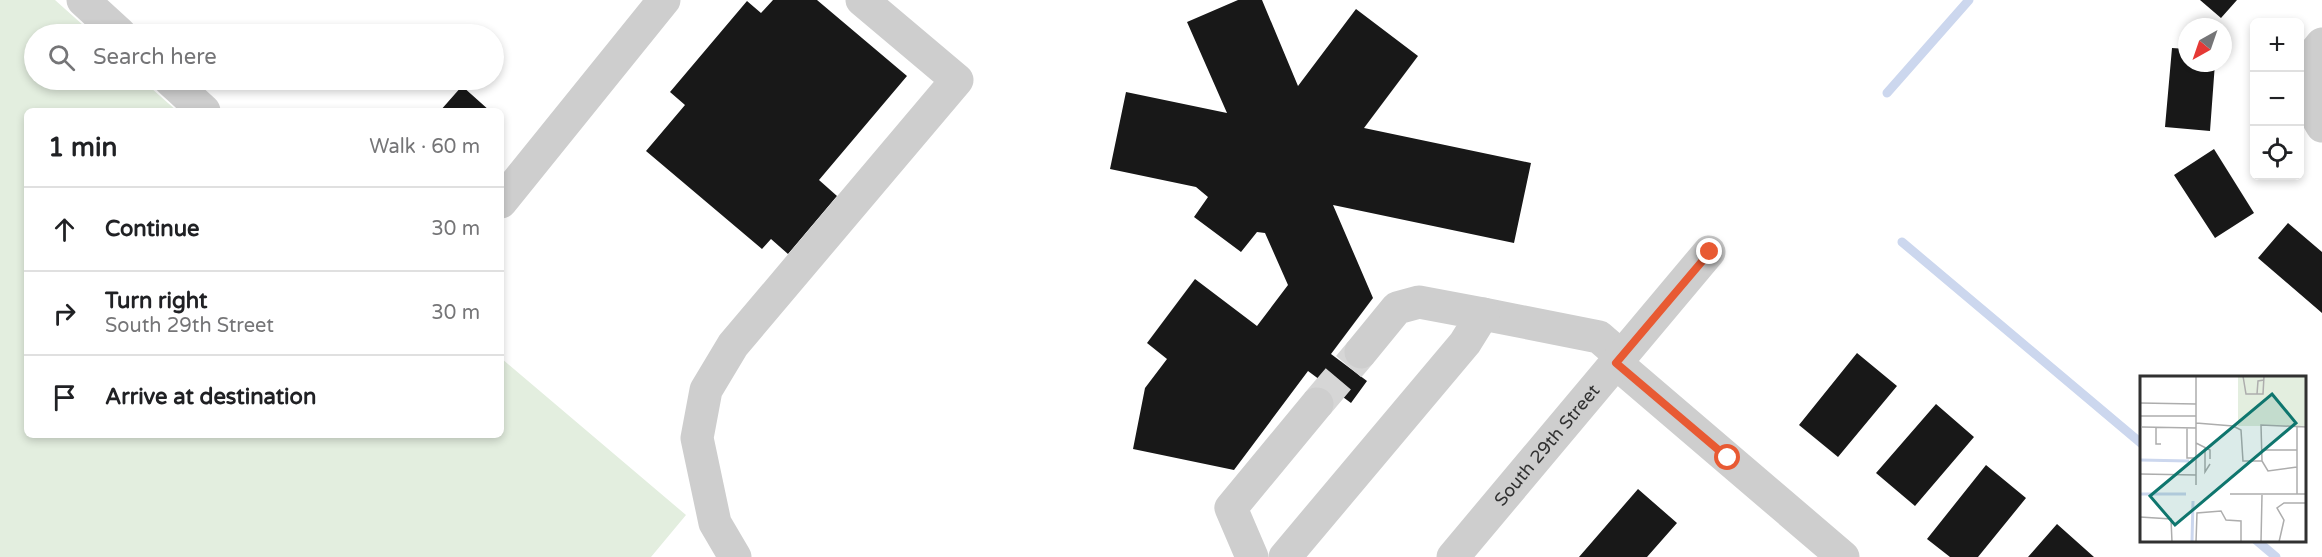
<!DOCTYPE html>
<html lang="en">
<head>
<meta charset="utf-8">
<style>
	:root { --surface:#fff; --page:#f6f6f6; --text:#202124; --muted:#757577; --line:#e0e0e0 }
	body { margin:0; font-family:"Varela Round",sans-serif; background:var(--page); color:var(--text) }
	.controls { position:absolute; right:18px; top:18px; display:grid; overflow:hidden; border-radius:9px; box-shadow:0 3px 9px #0003 }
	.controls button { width:54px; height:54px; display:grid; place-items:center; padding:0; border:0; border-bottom:2px solid var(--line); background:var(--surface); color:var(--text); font:30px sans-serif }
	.compass { position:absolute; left:2178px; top:18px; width:54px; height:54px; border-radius:50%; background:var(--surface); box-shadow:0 3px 9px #0003; rotate:220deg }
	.stop { position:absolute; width:18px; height:18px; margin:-14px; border:4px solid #e85a33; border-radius:50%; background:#fff }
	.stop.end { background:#e85a33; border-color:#fff; box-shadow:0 2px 6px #0008 }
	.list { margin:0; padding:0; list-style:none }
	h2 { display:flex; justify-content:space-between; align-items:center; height:78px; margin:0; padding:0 24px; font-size:26px }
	h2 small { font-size:20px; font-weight:400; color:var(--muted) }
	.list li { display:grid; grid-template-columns:39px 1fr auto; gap:18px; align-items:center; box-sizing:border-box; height:84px; padding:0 24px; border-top:2px solid var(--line) }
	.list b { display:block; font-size:22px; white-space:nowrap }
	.list p { margin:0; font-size:20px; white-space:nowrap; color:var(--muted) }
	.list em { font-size:20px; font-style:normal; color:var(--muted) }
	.icon { flex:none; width:33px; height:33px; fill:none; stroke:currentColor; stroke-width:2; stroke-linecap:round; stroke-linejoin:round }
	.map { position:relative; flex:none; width:2322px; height:557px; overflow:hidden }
	.search { position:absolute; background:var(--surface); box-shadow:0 3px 9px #0003; left:24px; top:24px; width:480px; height:66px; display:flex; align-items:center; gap:15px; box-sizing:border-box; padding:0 21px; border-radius:33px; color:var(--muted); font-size:22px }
	.panel { position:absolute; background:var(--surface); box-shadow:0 3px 9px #0003; left:24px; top:108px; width:480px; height:330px; border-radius:9px }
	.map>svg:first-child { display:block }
	.green { fill:#e3eedf }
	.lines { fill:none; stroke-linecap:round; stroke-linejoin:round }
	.stream { stroke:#ccd7ee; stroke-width:9 }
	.building { fill:#181818 }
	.minor-tunnel { stroke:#d6d6d6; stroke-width:33; stroke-dasharray:33 16; stroke-linecap:butt }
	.minor { stroke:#cecece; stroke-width:33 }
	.route { stroke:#e85a33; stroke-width:8 }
	.labels { text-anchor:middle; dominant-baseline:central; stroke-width:6; stroke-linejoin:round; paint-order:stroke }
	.street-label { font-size:18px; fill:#313131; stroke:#fff }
	.inset-river { fill:none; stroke:#ccd7ee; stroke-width:3 }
	.inset-road { fill:none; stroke:#adadad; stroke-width:1.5 }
	.view { fill:#0f766e; fill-opacity:0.15; stroke:#0f766e; stroke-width:3 }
	.inset-edge { fill:none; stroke:#313131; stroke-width:3 }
</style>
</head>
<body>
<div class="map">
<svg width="2322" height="557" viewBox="0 0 2322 557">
	<rect width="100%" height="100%" fill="#fff"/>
	<path class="green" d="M0,0H55L93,34H34V80H142L177,111H27V435H501V358L686,515L651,557H0Z"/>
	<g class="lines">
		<path class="stream" d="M1887,93L1969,0
			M1902,242L2142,444
			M2256,540L2276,557"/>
	</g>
	<path class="building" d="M773,0H817L907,76L819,180L837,196L788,254L771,239L762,249L646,151L685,105L670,92L747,1L761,13Z
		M1238,0H1262L1298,86L1356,9L1418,56L1364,128L1531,163L1514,243L1333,205L1373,298L1331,354L1367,381L1351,403L1308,371L1234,470L1133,449L1145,388L1167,359L1147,343L1195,279L1257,326L1288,285L1265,233L1257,232L1241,252L1194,217L1208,197L1196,187L1110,169L1126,92L1227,113L1187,22Z
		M2200,0H2237L2221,18Z
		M2172,48L2187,49V63H2215L2210,131L2165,127Z
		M462,86L490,111H440Z
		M2214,149L2254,213L2215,238L2174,175Z
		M2288,223L2322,252V313L2258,258Z
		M1857,353L1897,386L1838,457L1799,425Z
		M1936,404L1974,437L1915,506L1876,473Z
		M1986,465L2026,498L1978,557H1950L1927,539Z
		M1638,489L1677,523L1647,557H1579Z
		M2057,524L2094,557H2028Z"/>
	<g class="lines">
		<path class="minor-tunnel" d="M1317,404L1361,352"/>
		<g class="minor">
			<path d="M83,0L120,34"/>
			<path d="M2322,44L2313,55L2308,102L2322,126"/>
			<path d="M170,80L204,111"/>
			<path d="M501,202L664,0"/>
			<path d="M1483,314L1599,337L1622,357"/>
			<path d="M1616,363L1843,557"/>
			<path d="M735,557L715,523L697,438L706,390L733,345L957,80L862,0"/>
			<path d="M1252,557L1231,508L1317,404"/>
			<path d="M1285,557L1465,343L1483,314L1419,302L1397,308L1361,352"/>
			<path id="s1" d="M1453,557L1709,252"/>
		</g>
	</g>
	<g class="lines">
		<path class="route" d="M1710,252L1616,363L1728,458"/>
	</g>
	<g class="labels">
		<g class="street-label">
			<text stroke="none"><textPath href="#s1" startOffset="146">South 29th Street</textPath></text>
		</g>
	</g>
	<g transform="translate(2140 376)">
		<rect width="166" height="166" fill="#fff"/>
		<path d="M98,0H166V50H98Z" fill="#e3eedf"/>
		<path class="inset-river" d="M0,84L49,85M0,118H46M52,166L53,125"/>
		<path class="inset-road" d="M56,0V109M103,0L106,18H123L124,0M117,18L118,5L124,4M0,27L56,28M0,40H56M56,47L93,50L101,54L103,85H122L121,49L167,51M2,51L56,52M16,51V68H21M47,52V82H56M56,67L70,74V83M65,72V96L70,88M121,74H157M122,85L128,95L157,91M0,98L56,99M90,118H167M157,118V51M0,141L31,143L32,166M56,166L57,137L81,135L86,144L101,145V166M121,166L122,119M139,166L144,144L137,132L144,127H167"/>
		<path class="view" d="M132,18L156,47L35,149L10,120Z"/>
		<rect width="166" height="166" class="inset-edge"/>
	</g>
</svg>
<div class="controls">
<button>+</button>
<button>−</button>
<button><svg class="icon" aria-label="locate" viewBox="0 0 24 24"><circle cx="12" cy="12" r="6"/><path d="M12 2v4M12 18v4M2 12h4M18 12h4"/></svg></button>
</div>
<svg class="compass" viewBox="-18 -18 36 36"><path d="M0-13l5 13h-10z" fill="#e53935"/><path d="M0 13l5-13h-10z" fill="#757577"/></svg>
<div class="stop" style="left:1728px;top:458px"></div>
<div class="stop end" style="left:1710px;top:252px"></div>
<div class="search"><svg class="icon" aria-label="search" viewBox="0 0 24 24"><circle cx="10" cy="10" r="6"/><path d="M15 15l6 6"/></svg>Search here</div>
<section class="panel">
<h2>1 min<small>Walk · 60 m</small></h2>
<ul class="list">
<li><svg class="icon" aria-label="ahead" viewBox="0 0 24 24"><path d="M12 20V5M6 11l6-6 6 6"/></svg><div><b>Continue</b></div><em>30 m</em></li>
<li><svg class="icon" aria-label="right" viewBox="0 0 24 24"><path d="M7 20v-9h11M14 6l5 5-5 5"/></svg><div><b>Turn right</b><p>South 29th Street</p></div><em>30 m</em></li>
<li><svg class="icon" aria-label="arrive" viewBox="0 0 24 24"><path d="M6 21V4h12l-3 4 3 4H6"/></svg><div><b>Arrive at destination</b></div></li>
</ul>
</section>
</div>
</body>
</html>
